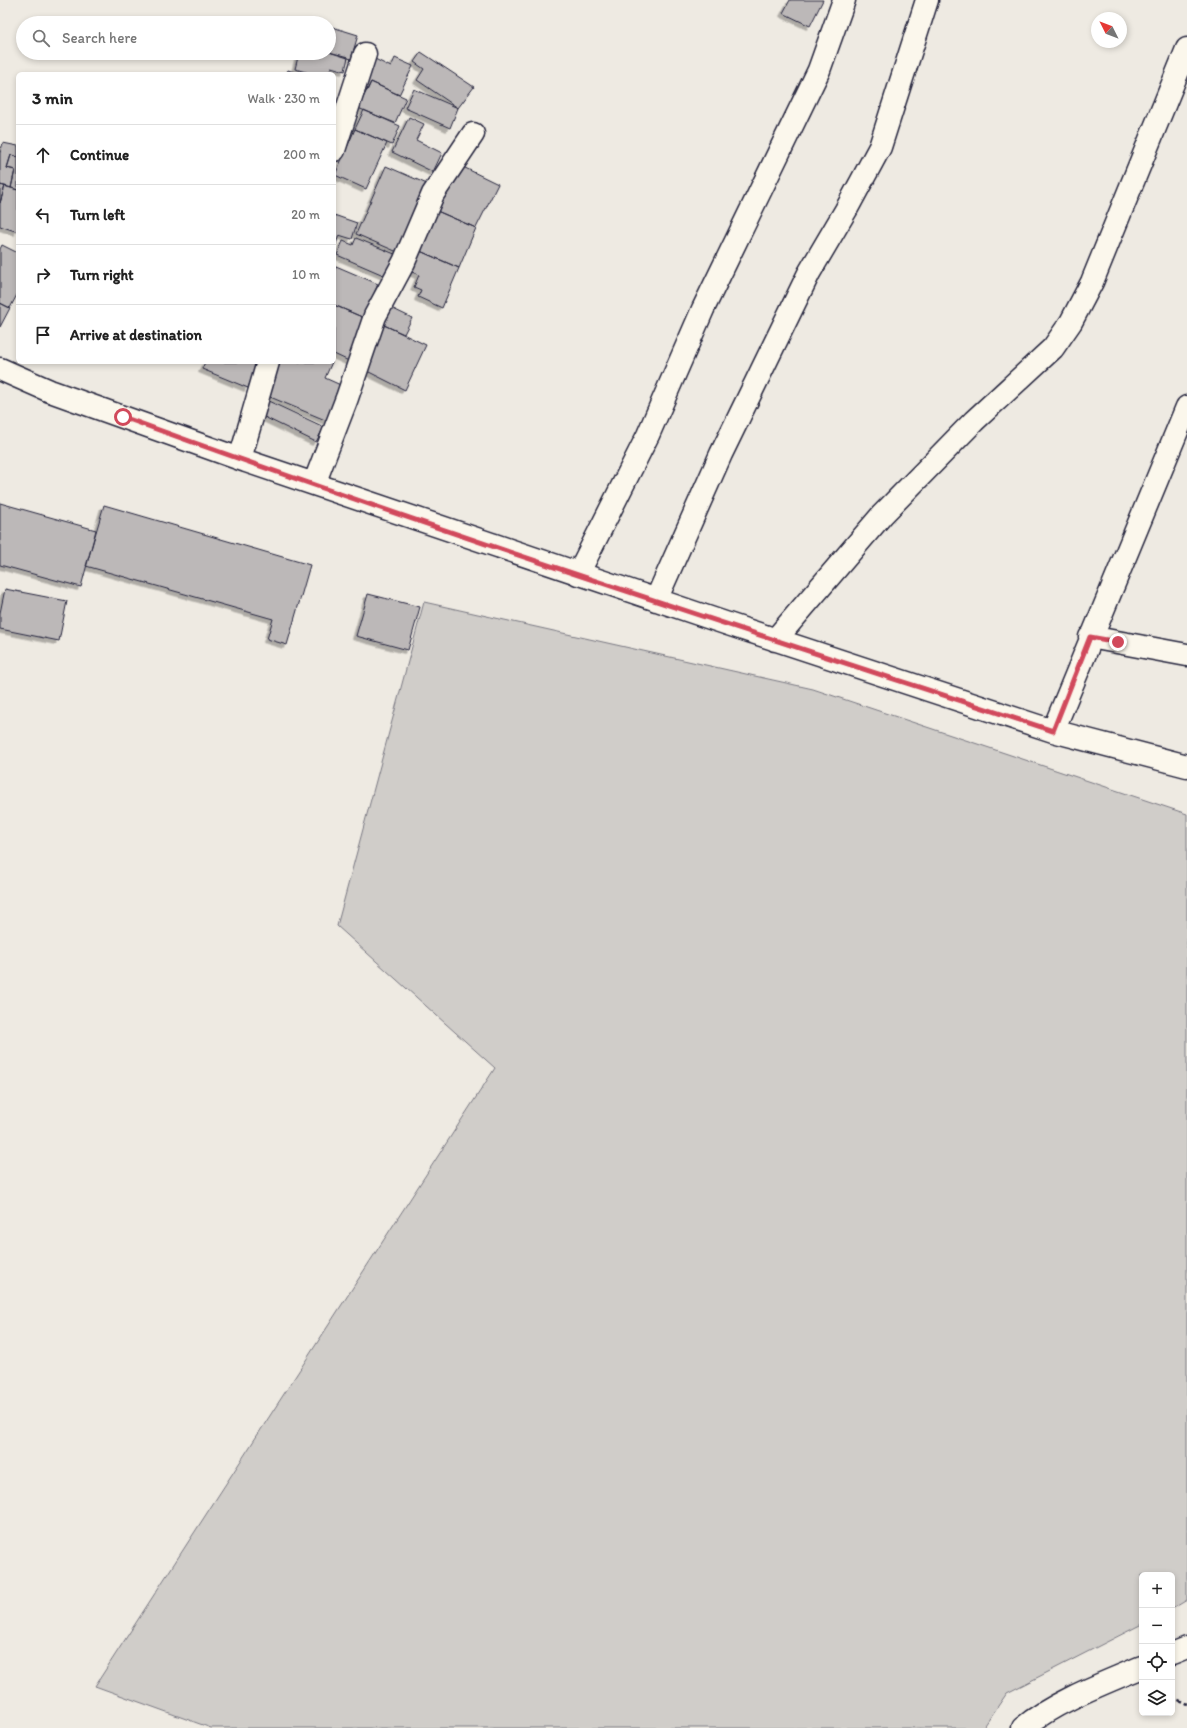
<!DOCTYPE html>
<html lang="en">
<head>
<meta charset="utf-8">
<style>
	:root { --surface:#fff; --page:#f2f2f2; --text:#222; --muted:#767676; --line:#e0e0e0 }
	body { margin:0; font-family:Itim,sans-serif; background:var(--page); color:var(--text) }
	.controls { position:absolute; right:12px; bottom:12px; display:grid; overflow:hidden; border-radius:6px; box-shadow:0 2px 6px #0003 }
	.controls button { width:36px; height:36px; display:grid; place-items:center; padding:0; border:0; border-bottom:1px solid var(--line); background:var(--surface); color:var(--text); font:20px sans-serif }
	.compass { position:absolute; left:1091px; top:12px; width:36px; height:36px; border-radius:50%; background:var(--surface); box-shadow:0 2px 6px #0003; rotate:312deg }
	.stop { position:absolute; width:12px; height:12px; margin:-9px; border:3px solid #d1495b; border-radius:50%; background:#fff }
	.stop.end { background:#d1495b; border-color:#fff; box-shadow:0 1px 4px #0008 }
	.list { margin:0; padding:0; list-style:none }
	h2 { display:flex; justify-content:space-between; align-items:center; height:52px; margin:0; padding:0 16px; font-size:17px }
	h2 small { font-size:13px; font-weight:400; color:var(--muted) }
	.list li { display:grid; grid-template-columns:26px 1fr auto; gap:12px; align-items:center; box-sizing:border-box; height:60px; padding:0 16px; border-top:1px solid var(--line) }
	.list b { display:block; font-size:15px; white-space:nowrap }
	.list em { font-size:13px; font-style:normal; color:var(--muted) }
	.icon { flex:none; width:22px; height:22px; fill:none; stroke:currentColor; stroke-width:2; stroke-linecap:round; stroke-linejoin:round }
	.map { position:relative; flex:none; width:1187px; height:1728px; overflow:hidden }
	.search { position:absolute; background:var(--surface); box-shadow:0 2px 6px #0003; left:16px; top:16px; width:320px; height:44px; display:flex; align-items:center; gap:10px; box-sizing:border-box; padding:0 14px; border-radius:22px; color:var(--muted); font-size:15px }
	.panel { position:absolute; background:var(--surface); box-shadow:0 2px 6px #0003; left:16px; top:72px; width:320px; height:292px; border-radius:6px }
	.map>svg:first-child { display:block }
	.green { fill:#d0cdc9; stroke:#797882 }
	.building { fill:#bcb8b8; stroke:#22223b; filter:url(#shadow) }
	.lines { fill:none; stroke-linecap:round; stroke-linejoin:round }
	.minor-casing { stroke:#22223b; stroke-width:25 }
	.path { stroke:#22223b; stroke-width:2.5; stroke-dasharray:4 3; stroke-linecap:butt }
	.minor { stroke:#fbf7ec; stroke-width:22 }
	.route { stroke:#d1495b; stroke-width:5 }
</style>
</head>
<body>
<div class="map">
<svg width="1187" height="1728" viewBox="0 0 1187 1728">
	<defs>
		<filter id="shadow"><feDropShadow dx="-3.5" dy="3.5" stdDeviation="0" flood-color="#0004"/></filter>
	</defs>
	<rect width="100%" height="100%" fill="#eeeae2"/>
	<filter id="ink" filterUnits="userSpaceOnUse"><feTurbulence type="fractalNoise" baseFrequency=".025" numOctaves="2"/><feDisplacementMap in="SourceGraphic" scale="8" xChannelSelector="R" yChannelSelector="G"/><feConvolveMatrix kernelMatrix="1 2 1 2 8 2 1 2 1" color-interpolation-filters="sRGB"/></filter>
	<g filter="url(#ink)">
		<path class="green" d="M424,602L813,689L1187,814V1600L1172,1609V1575H1142V1624L1007,1693L983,1728H211L95,1686L495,1068L337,926Z"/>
		<path class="building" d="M790,0H823L810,26L783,13Z
			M329,26L358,35L351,59L329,52Z
			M329,52L348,57L345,71L331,67L329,74H313L295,69L299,53Z
			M421,52L474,87L458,108L417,80L424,69L414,62Z
			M373,58L391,67L395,58L413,66L399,95L371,82L367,91L358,87Z
			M288,70L300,74H286Z
			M371,82L406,98L395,123L358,108Z
			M414,89L458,108L450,128L405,108Z
			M364,110L400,126L392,145L355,129Z
			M409,117L424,124L416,140L442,153L433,172L392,152Z
			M355,129L387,143L366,189L335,175Z
			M3,143L18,146V157L11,155L7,168L15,170L11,188L0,185V153Z
			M11,155L18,157V190L11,188L15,170L7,168Z
			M459,165L498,184L476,228L437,211Z
			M386,166L427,184L402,254L356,234Z
			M0,185L5,186L0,203Z
			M5,186L18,190V232L0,226V203Z
			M437,211L476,228L459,268L420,251Z
			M334,215L357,223L352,239L339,235L334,250Z
			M356,238L397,255L388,277L337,255L343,241L353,245Z
			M2,245L18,253V293L10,308L0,303V249Z
			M420,251L459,268L442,308L418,297L421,290L414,287L419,275L412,272Z
			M336,266L378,284L373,296L378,299L369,320L334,305V272Z
			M0,303L10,308L0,327Z
			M383,304L412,318L404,334L384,325L381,332L372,327Z
			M334,305L369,320L351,362L334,354Z
			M384,325L426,345L405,390L363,369Z
			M205,362H258L248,388L202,369Z
			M276,362H332L325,378L345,387L330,422L263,394Z
			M264,399L324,427L316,442L256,413Z
			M0,503L96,530L81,587L0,565Z
			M104,505L310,565L287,645L267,639L273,619L86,566Z
			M5,589L67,601L59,641L0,629V613Z
			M368,594L420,607L408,650L356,636Z"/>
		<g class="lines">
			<defs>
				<path id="minor" d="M334,150L365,54
					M0,369L50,391L240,459L728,624L1053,731L1187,766
					M240,459L268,362
					M314,484L347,398L375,316L404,262L433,194L473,134
					M578,574L648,435L703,309L819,70L844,0
					M656,600L721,454L809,273L846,210L880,147L927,0
					M1090,637L1187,655
					M775,640L882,515L974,421L1053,348L1071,322L1092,282L1187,49
					M1053,731L1187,407
					M1172,1654L1187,1648
					M1023,1728C1054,1702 1104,1683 1142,1667"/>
			</defs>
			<use href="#minor" class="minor-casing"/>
			<path class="path" d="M1172,1697L1187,1704"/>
			<use href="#minor" class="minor"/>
		</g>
	</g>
	<g class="lines" filter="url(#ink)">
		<path class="route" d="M123,417C430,529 742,629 1053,731L1090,637L1118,642"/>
	</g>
</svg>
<div class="controls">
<button>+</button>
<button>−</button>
<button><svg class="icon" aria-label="locate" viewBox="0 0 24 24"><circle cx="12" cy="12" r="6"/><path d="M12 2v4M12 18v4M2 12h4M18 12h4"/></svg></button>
<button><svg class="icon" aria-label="layers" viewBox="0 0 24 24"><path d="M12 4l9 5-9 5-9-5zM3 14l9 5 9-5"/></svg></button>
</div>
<svg class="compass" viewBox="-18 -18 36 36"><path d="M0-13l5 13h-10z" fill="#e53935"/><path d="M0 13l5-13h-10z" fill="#767676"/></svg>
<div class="stop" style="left:123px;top:417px"></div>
<div class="stop end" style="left:1118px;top:642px"></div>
<div class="search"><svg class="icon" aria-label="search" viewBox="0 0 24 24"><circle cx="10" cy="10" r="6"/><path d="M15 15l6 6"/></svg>Search here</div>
<section class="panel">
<h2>3 min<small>Walk · 230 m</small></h2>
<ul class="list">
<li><svg class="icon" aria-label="ahead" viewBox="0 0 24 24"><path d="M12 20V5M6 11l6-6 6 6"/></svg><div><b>Continue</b></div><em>200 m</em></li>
<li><svg class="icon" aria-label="left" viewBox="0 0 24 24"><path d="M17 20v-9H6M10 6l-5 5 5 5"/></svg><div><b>Turn left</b></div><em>20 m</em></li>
<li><svg class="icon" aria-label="right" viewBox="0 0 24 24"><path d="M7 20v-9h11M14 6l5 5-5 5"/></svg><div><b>Turn right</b></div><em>10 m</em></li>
<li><svg class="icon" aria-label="arrive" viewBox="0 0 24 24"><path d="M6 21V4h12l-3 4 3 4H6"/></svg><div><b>Arrive at destination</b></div></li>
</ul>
</section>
</div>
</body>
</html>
